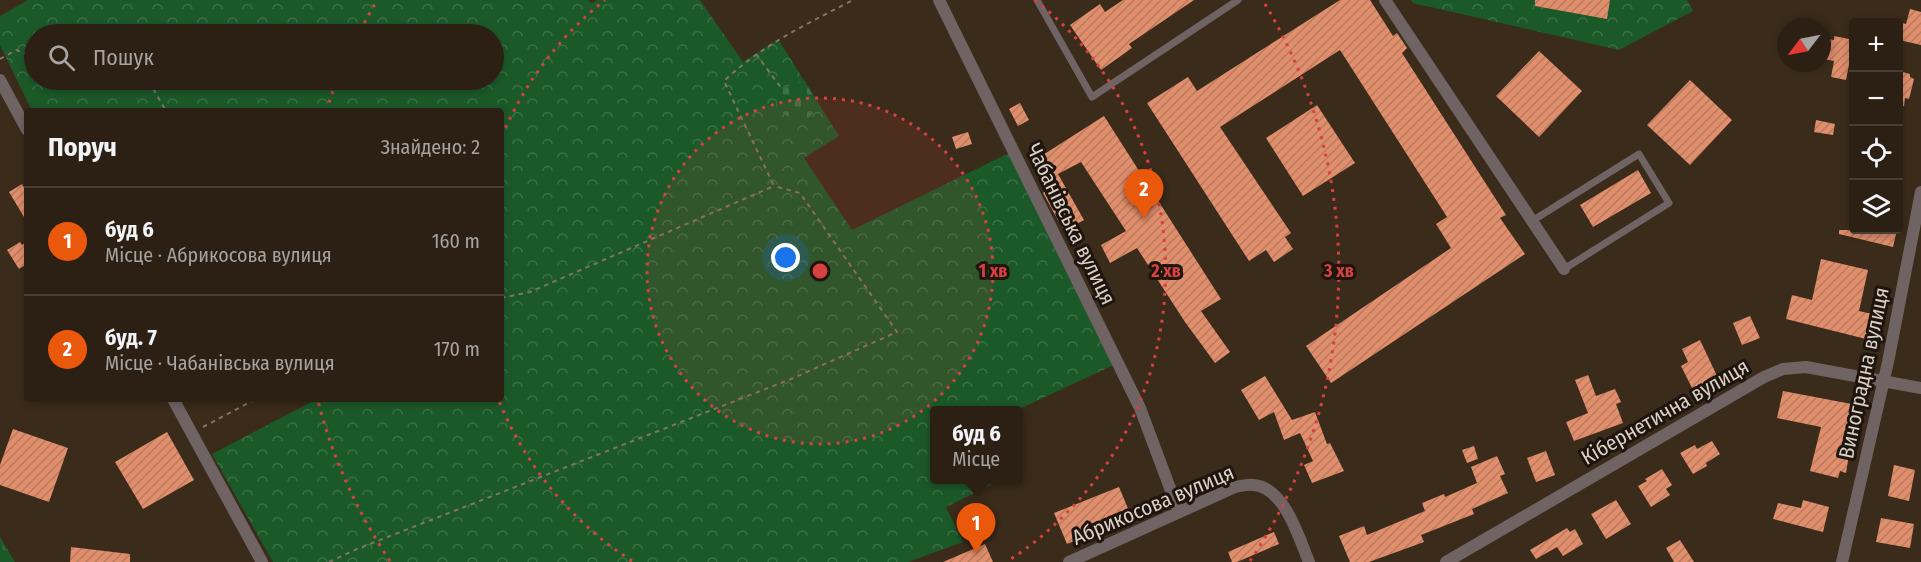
<!DOCTYPE html>
<html lang="uk">
<head>
<meta charset="utf-8">
<style>
	:root { --surface:#2c2014; --page:#34281d; --text:#f1f3f6; --muted:#a6a3a0; --line:#483e34; --accent:#ea580c }
	body { margin:0; font-family:"Fira Sans Condensed",sans-serif; background:var(--page); color:var(--text) }
	.controls { position:absolute; right:18px; top:18px; display:grid; overflow:hidden; border-radius:6px; box-shadow:0 3px 9px #0003 }
	.controls button { width:54px; height:54px; display:grid; place-items:center; padding:0; border:0; border-bottom:2px solid var(--line); background:var(--surface); color:var(--text); font:30px sans-serif }
	.compass { position:absolute; left:1777px; top:18px; width:54px; height:54px; border-radius:50%; background:var(--surface); box-shadow:0 3px 9px #0003; rotate:238deg }
	.you { position:absolute; left:786px; top:258px; width:21px; height:21px; margin:-15px; border:4px solid #fff; border-radius:50%; background:#1a73e8; box-shadow:0 0 0 9px #1a73e833 }
	.badge { display:grid; place-items:center; width:39px; height:39px; border-radius:50%; background:var(--accent); color:#fff; font-size:20px; font-weight:700 }
	.pin { position:absolute; translate:-50% -50px; filter:drop-shadow(0 2px 3px #0008) }
	.pin::after { content:''; position:absolute; top:32px; width:21px; height:18px; background:inherit; clip-path:polygon(0 0,100% 0,50% 100%) }
	.popup { position:absolute; left:930px; top:406px; width:93px; height:78px; box-sizing:border-box; display:grid; place-content:center; border-radius:6px; background:var(--surface); filter:drop-shadow(0 2px 4px #0005); font-size:20px; white-space:nowrap; color:var(--muted) }
	.popup b { font-size:22px; color:var(--text) }
	.popup::after { content:''; position:absolute; left:50%; top:100%; margin-left:-12px; border:12px solid transparent; border-top-color:var(--surface) }
	.list { margin:0; padding:0; list-style:none }
	h2 { display:flex; justify-content:space-between; align-items:center; height:78px; margin:0; padding:0 24px; font-size:26px }
	h2 small { font-size:20px; font-weight:400; color:var(--muted) }
	.list li { display:grid; grid-template-columns:39px 1fr auto; gap:18px; align-items:center; box-sizing:border-box; height:108px; padding:0 24px; border-top:2px solid var(--line) }
	.list b { display:block; font-size:22px; white-space:nowrap }
	.list p { margin:0; font-size:20px; white-space:nowrap; color:var(--muted) }
	.list em { font-size:20px; font-style:normal; color:var(--muted) }
	.icon { flex:none; width:33px; height:33px; fill:none; stroke:currentColor; stroke-width:2; stroke-linecap:round; stroke-linejoin:round }
	.map { position:relative; flex:none; width:1921px; height:562px; overflow:hidden }
	.search { position:absolute; background:var(--surface); box-shadow:0 3px 9px #0003; left:24px; top:24px; width:480px; height:66px; display:flex; align-items:center; gap:15px; box-sizing:border-box; padding:0 21px; border-radius:33px; color:var(--muted); font-size:22px }
	.panel { position:absolute; background:var(--surface); box-shadow:0 3px 9px #0003; left:24px; top:108px; width:480px; height:294px; border-radius:6px }
	.map>svg:first-child { display:block }
	.grass { fill:url(#grass-tufts) }
	.forest { fill:url(#forest-crowns); fill-rule:evenodd }
	.cemetery { fill:url(#cemetery-stones) }
	.building { fill:url(#building-hatch) }
	.lines { fill:none; stroke-linecap:round; stroke-linejoin:round }
	.path { stroke:#817365; stroke-width:2; stroke-dasharray:4.5 4.5; stroke-linecap:butt }
	.service { stroke:#706364; stroke-width:7 }
	.minor { stroke:#706364; stroke-width:12 }
	.ring { fill:none; stroke:#d74140; stroke-width:3; stroke-dasharray:3 6 }
	.labels { text-anchor:middle; dominant-baseline:central; stroke-width:6; stroke-linejoin:round; paint-order:stroke }
	.street-label { font-size:21px; fill:#dbd0c6; stroke:#1d150e }
	.centre { fill:#d74140; stroke:#1d150e; stroke-width:3 }
	.ring-label { font-size:18px; text-anchor:middle; font-weight:bold; fill:#d74140; stroke:#1d150e; stroke-width:6; stroke-linejoin:round; paint-order:stroke }
</style>
</head>
<body>
<div class="map">
<svg width="1921" height="562" viewBox="0 0 1921 562">
	<defs>
		<pattern id="grass-tufts" width="24" height="20" patternUnits="userSpaceOnUse" patternTransform="scale(1.5)"><rect width="24" height="20" fill="#1c5929"/><path d="M3 7l-1-3M5 7V3M7 7l1-3M15 17l-1-3M17 17v-4M19 17l1-3" fill="none" stroke="#3c7047"/></pattern>
		<pattern id="forest-crowns" width="20" height="18" patternUnits="userSpaceOnUse" patternTransform="scale(1.5)"><rect width="20" height="18" fill="#1c5929"/><path d="M2 6a3 3 0 1 1 6 0M12 15a3 3 0 1 1 6 0" fill="none" stroke="#3c7047"/></pattern>
		<pattern id="cemetery-stones" width="16" height="16" patternUnits="userSpaceOnUse" patternTransform="scale(1.5)"><rect width="16" height="16" fill="#1c5929"/><path d="M2 7V4a2 2 0 0 1 4 0v3zM10 15v-3a2 2 0 0 1 4 0v3z" fill="#3c7047"/></pattern>
		<pattern id="building-hatch" width="6" height="6" patternUnits="userSpaceOnUse" patternTransform="scale(1.5)"><rect width="6" height="6" fill="#e08e6c"/><path d="M-1 1l2-2M0 6l6-6M5 7l2-2" fill="none" stroke="#b87a60"/></pattern>
	</defs>
	<rect width="100%" height="100%" fill="#3b2b1a"/>
	<path class="grass" d="M0,537L15,562H0Z"/>
	<path class="forest" d="M28,0H587L592,3L597,0H700L743,62L778,39L839,136L804,158L852,230L1013,151L1118,363L1017,410H934V480H1001L946,507L963,542L908,562H273L212,454L317,399H501V111H32L0,45V16ZM34,34H494V80H34Z
		M1411,0H1687L1693,11L1619,50L1413,3Z"/>
	<path class="cemetery" d="M804,80L820,107L801,124L775,109L782,89Z"/>
	<path class="building" d="M1123,0H1194L1129,44L1132,48L1101,70L1070,25L1100,4L1105,12Z
		M1340,0H1370L1393,36L1397,33L1407,48L1402,53L1506,215L1500,218L1525,254L1331,383L1306,346L1451,248L1436,224L1447,217L1340,50L1220,127L1291,233L1285,237L1293,249L1274,262L1266,250L1249,261L1147,103L1188,77L1197,91Z
		M1535,0H1610L1607,19L1535,6Z
		M1910,9L1921,12V45L1899,40V22L1906,24Z
		M1834,36L1849,39V43L1853,44L1846,80L1831,77L1834,61L1824,59L1828,39L1834,40Z
		M1539,51L1582,91L1539,137L1496,96Z
		M1899,71L1910,74V77L1914,79L1909,99L1905,98L1904,106L1899,105Z
		M1690,80L1732,120L1690,165L1647,125Z
		M1020,103L1029,120L1018,126L1009,109Z
		M1317,105L1355,163L1303,196L1266,138Z
		M1104,116L1221,299L1201,311L1230,352L1215,363L1185,322L1137,248L1110,263L1101,245L1126,231L1081,162L1058,174L1084,220L1064,231L1043,193L1051,188L1035,160Z
		M1816,120L1835,124L1833,135L1814,132Z
		M968,132L972,144L956,149L952,137Z
		M1638,170L1651,193L1593,227L1580,205Z
		M22,184L27,193V222L9,192Z
		M1839,230H1897L1893,247L1839,234Z
		M20,242L22,245L27,242V264L19,269L7,250Z
		M1821,259L1868,270L1859,311L1872,314L1866,339L1786,319L1792,295L1812,300Z
		M1750,316L1760,338L1742,345L1733,323Z
		M1700,340L1718,378L1693,390L1681,366L1688,362L1682,349Z
		M1588,375L1596,396L1615,389L1621,402L1616,404L1623,423L1574,441L1566,422L1588,413L1575,380Z
		M1265,376L1292,420L1315,412L1327,444L1330,443L1344,471L1312,483L1304,465L1313,461L1300,433L1284,440L1274,412L1259,420L1241,390Z
		M1783,391L1857,405L1846,473L1840,471L1838,478L1810,471L1821,427L1777,418Z
		M13,429L68,448L49,502L0,485V465Z
		M167,432L194,480L143,509L115,462Z
		M1712,441L1720,454L1706,463L1707,466L1693,474L1680,453L1695,445L1697,449Z
		M1474,446L1478,459L1467,463L1462,450Z
		M1546,451L1555,475L1536,482L1527,458Z
		M1497,456L1505,474L1500,476L1508,493L1472,509L1474,514L1421,535L1424,542L1369,562H1350L1339,536L1364,526L1367,535L1425,511L1422,503L1444,494L1445,497L1477,483L1471,467Z
		M1894,465L1915,470L1909,501L1888,496Z
		M1662,469L1672,485L1666,489L1670,495L1651,507L1638,486L1647,481L1645,479Z
		M1119,487L1132,518L1067,544L1054,513Z
		M1616,500L1631,524L1606,539L1591,514Z
		M1803,500L1829,507L1823,532L1773,519L1778,503L1801,508Z
		M1881,518L1914,524L1910,548L1876,542Z
		M1567,528L1570,532L1575,529L1583,544L1563,556L1557,547L1536,559L1530,550Z
		M1274,532L1279,544L1237,562H1232L1228,552Z
		M1680,540L1694,562H1674L1666,548Z
		M985,544L993,562H943Z
		M71,547L130,554V562H70Z"/>
	<g class="lines">
		<path class="path" d="M756,54L782,89
			M0,59L16,50L34,56
			M118,80L154,90L166,111
			M501,298L530,292L774,186L724,81C762,45 807,24 853,0
			M203,427L256,399
			M329,562L357,549L791,379L897,332L800,193L774,186"/>
		<path class="service" d="M1037,0L1092,97L1238,0
			M1532,221L1639,154L1669,203L1564,269"/>
		<path class="minor" d="M939,0L1140,408L1179,512
			M1385,0L1564,269
			M0,80L27,130
			M173,399L262,562
			M1069,562L1235,487C1241,486 1248,484 1254,485C1285,488 1299,538 1309,562
			M1446,562L1764,377L1783,369L1806,367L1921,388
			M1842,562L1888,362L1921,192"/>
	</g>
	<circle cx="820" cy="271" r="173" fill="#d74140" fill-opacity=".12"/>
	<g class="ring">
		<circle cx="820" cy="271" r="173"/>
		<path d="M632 561A346 346 0 0 1 499 401M502 136A346 346 0 0 1 605 0M1035 0A346 346 0 0 1 1008 561"/>
		<path d="M390 561A519 519 0 0 1 318 401M326 111A519 519 0 0 1 337 81M360 31A519 519 0 0 1 375 4M1265 4A519 519 0 0 1 1250 561"/>
	</g>
	<g class="labels">
		<g class="street-label">
			<text transform="translate(1071 224) rotate(64)">Чабанівська вулиця</text>
			<text transform="translate(1864 373) rotate(-78)">Виноградна вулиця</text>
			<text transform="translate(1665 412) rotate(-30)">Кібернетична вулиця</text>
			<text transform="translate(1153 505) rotate(-23)">Абрикосова вулиця</text>
		</g>
	</g>
	<circle cx="820" cy="271" r="9" class="centre"/>
	<g class="ring-label">
		<text x="993" y="277">1 хв</text>
		<text x="1166" y="277">2 хв</text>
		<text x="1339" y="277">3 хв</text>
	</g>
</svg>
<div class="controls">
<button>+</button>
<button>−</button>
<button><svg class="icon" aria-label="locate" viewBox="0 0 24 24"><circle cx="12" cy="12" r="6"/><path d="M12 2v4M12 18v4M2 12h4M18 12h4"/></svg></button>
<button><svg class="icon" aria-label="layers" viewBox="0 0 24 24"><path d="M12 4l9 5-9 5-9-5zM3 14l9 5 9-5"/></svg></button>
</div>
<svg class="compass" viewBox="-18 -18 36 36"><path d="M0-13l5 13h-10z" fill="#e53935"/><path d="M0 13l5-13h-10z" fill="#a6a3a0"/></svg>
<div class="you"></div>
<div class="pin badge" style="left:976px;top:553px">1</div>
<div class="popup"><b>буд 6</b>Місце</div>
<div class="pin badge" style="left:1144px;top:219px">2</div>
<div class="search"><svg class="icon" aria-label="search" viewBox="0 0 24 24"><circle cx="10" cy="10" r="6"/><path d="M15 15l6 6"/></svg>Пошук</div>
<section class="panel">
<h2>Поруч<small>Знайдено: 2</small></h2>
<ul class="list">
<li><span class="badge">1</span><div><b>буд 6</b><p>Місце · Абрикосова вулиця</p></div><em>160 m</em></li>
<li><span class="badge">2</span><div><b>буд. 7</b><p>Місце · Чабанівська вулиця</p></div><em>170 m</em></li>
</ul>
</section>
</div>
</body>
</html>
